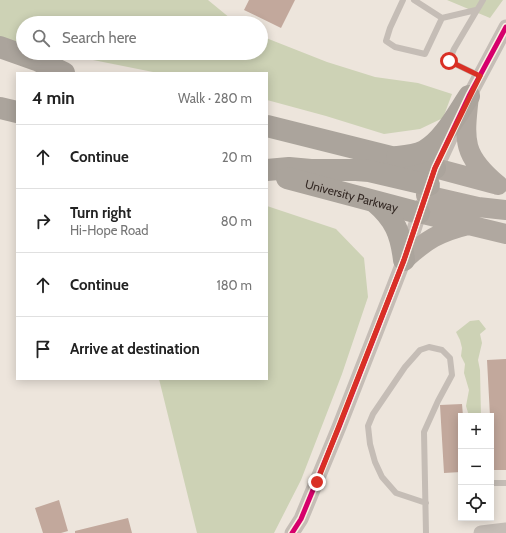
<!DOCTYPE html>
<html lang="en">
<head>
<meta charset="utf-8">
<style>
	:root { --surface:#fff; --page:#f6f6f6; --text:#222; --muted:#767676; --line:#e0e0e0 }
	body { margin:0; font-family:Cabin,sans-serif; background:var(--page); color:var(--text) }
	.controls { position:absolute; right:12px; bottom:12px; display:grid; overflow:hidden; border-radius:0px; box-shadow:0 2px 10px #0003 }
	.controls button { width:36px; height:36px; display:grid; place-items:center; padding:0; border:0; border-bottom:1px solid var(--line); background:var(--surface); color:var(--text); font:20px sans-serif }
	.stop { position:absolute; width:12px; height:12px; margin:-9px; border:3px solid #d93025; border-radius:50%; background:#fff }
	.stop.end { background:#d93025; border-color:#fff; box-shadow:0 1px 4px #0008 }
	.list { margin:0; padding:0; list-style:none }
	h2 { display:flex; justify-content:space-between; align-items:center; height:52px; margin:0; padding:0 16px; font-size:17px }
	h2 small { font-size:13px; font-weight:400; color:var(--muted) }
	.list li { display:grid; grid-template-columns:26px 1fr auto; gap:12px; align-items:center; box-sizing:border-box; height:64px; padding:0 16px; border-top:1px solid var(--line) }
	.list b { display:block; font-size:15px; white-space:nowrap }
	.list p { margin:0; font-size:13px; white-space:nowrap; color:var(--muted) }
	.list em { font-size:13px; font-style:normal; color:var(--muted) }
	.icon { flex:none; width:22px; height:22px; fill:none; stroke:currentColor; stroke-width:2; stroke-linecap:round; stroke-linejoin:round }
	.map { position:relative; flex:none; width:506px; height:533px; overflow:hidden }
	.search { position:absolute; background:var(--surface); box-shadow:0 2px 10px #0003; left:16px; top:16px; width:252px; height:44px; display:flex; align-items:center; gap:10px; box-sizing:border-box; padding:0 14px; border-radius:22px; color:var(--muted); font-size:15px }
	.panel { position:absolute; background:var(--surface); box-shadow:0 2px 10px #0003; left:16px; top:72px; width:252px; height:308px; border-radius:0px }
	.map>svg:first-child { display:block }
	.green { fill:#cdd2b5 }
	.building { fill:#c2a89c }
	.lines { fill:none; stroke-linecap:round; stroke-linejoin:round }
	.service { stroke:#c5bdb6; stroke-width:6 }
	.tertiary { stroke:#c5bdb6; stroke-width:15 }
	.trunk { stroke:#b0a8a0; stroke-width:20 }
	.motorway { stroke:#aba49c; stroke-width:22 }
	.cycleway-casing { stroke:#faf0e2; stroke-width:8 }
	.cycleway { stroke:#d6006c; stroke-width:5 }
	.route { stroke:#d93025; stroke-width:5 }
	.labels { text-anchor:middle; dominant-baseline:central; stroke-width:4; stroke-linejoin:round; paint-order:stroke }
	.street-label { font-size:12px; fill:#352a25; stroke:#faf0e2 }
</style>
</head>
<body>
<div class="map">
<svg width="506" height="533" viewBox="0 0 506 533">
	<rect width="100%" height="100%" fill="#ede5dc"/>
	<path class="green" d="M0,0H208L236,23H23V44L0,37Z
		M447,0H503L490,18Z
		M261,36L327,62L375,77L418,83L452,94L443,118L420,129L384,134L326,116L267,100V73H158L58,53H261Z
		M267,206L336,229L364,258L368,297L342,374L301,480L274,533H197L159,379H267Z
		M479,320L486,329L480,334L482,343L478,360L480,370L481,416H469L466,406L469,390L464,373L465,364L461,356L462,348L460,340L456,332L470,321Z"/>
	<path class="building" d="M249,0H295L281,28L244,10Z
		M506,359V470H492L491,416H490L487,360Z
		M462,404L463,416H461V472L444,473L440,405Z
		M59,500L68,531L61,533H43L35,508Z
		M128,518L132,533H75V531Z"/>
	<g class="lines">
		<path class="service" d="M403,0L390,28L386,41L395,47L425,54L442,18
			M414,0L442,18L476,10
			M480,76L449,61L454,49L483,0
			M492,483H506
			M426,503L396,493L382,477L375,462L370,444L368,426L373,414L405,367L420,350L429,347L442,350L450,358L452,375L438,401L424,432L426,533"/>
		<path class="tertiary" d="M465,104L506,27
			M432,177L453,132
			M292,533L301,519L339,427L378,327L404,260L422,205
			M481,533L506,530"/>
		<path class="trunk" d="M469,96C464,141 462,155 498,185
			M435,168L495,184
			M426,195L478,207L506,210
			M419,213L506,234
			M404,260C426,240 439,232 468,225"/>
		<g class="motorway">
			<path d="M0,47L39,61L64,73"/>
			<path d="M0,108L17,112"/>
			<path d="M267,126L435,168"/>
			<path d="M397,157C406,156 416,155 424,151C443,141 457,114 469,96"/>
			<path d="M267,170L289,168L311,170H356L369,171L429,185"/>
			<path id="s1" d="M287,178L419,213"/>
			<path d="M375,202C395,219 401,234 404,260"/>
		</g>
		<defs>
			<path id="cycleway" d="M292,533L301,519L339,427L378,327L404,260L435,168L469,96L506,27"/>
		</defs>
		<use href="#cycleway" class="cycleway-casing"/>
		<use href="#cycleway" class="cycleway"/>
	</g>
	<g class="lines">
		<path class="route" d="M317,482L404,260L435,168L480,76L449,61"/>
	</g>
	<g class="labels">
		<g class="street-label">
			<text stroke="none"><textPath href="#s1" startOffset="67">University Parkway</textPath></text>
		</g>
	</g>
</svg>
<div class="controls">
<button>+</button>
<button>−</button>
<button><svg class="icon" aria-label="locate" viewBox="0 0 24 24"><circle cx="12" cy="12" r="6"/><path d="M12 2v4M12 18v4M2 12h4M18 12h4"/></svg></button>
</div>
<div class="stop" style="left:449px;top:61px"></div>
<div class="stop end" style="left:317px;top:482px"></div>
<div class="search"><svg class="icon" aria-label="search" viewBox="0 0 24 24"><circle cx="10" cy="10" r="6"/><path d="M15 15l6 6"/></svg>Search here</div>
<section class="panel">
<h2>4 min<small>Walk · 280 m</small></h2>
<ul class="list">
<li><svg class="icon" aria-label="ahead" viewBox="0 0 24 24"><path d="M12 20V5M6 11l6-6 6 6"/></svg><div><b>Continue</b></div><em>20 m</em></li>
<li><svg class="icon" aria-label="right" viewBox="0 0 24 24"><path d="M7 20v-9h11M14 6l5 5-5 5"/></svg><div><b>Turn right</b><p>Hi-Hope Road</p></div><em>80 m</em></li>
<li><svg class="icon" aria-label="ahead" viewBox="0 0 24 24"><path d="M12 20V5M6 11l6-6 6 6"/></svg><div><b>Continue</b></div><em>180 m</em></li>
<li><svg class="icon" aria-label="arrive" viewBox="0 0 24 24"><path d="M6 21V4h12l-3 4 3 4H6"/></svg><div><b>Arrive at destination</b></div></li>
</ul>
</section>
</div>
</body>
</html>
